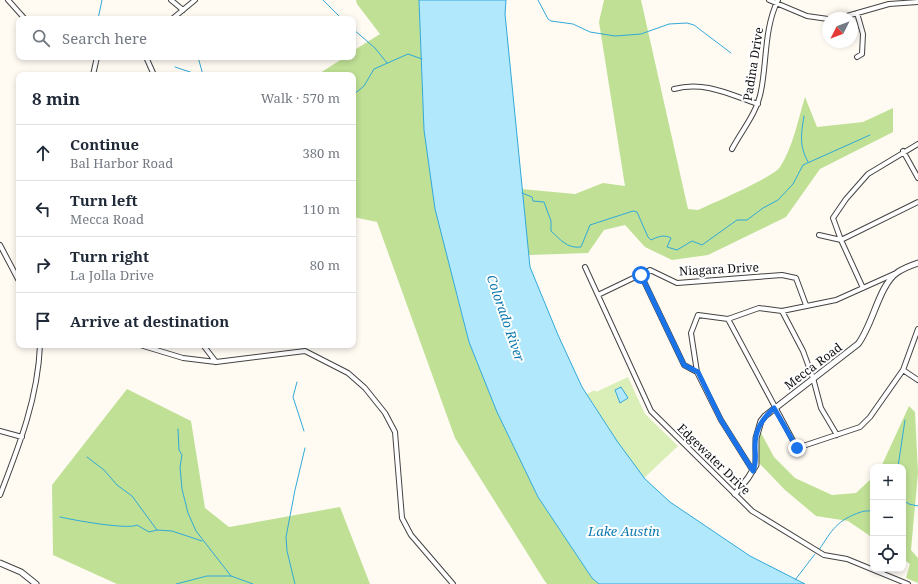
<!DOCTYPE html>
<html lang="en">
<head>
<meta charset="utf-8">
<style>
	:root { --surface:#fff; --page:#f6f6f7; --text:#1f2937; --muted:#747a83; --line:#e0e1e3 }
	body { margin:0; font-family:"Noto Serif",serif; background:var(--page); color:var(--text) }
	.controls { position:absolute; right:12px; bottom:12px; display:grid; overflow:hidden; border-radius:8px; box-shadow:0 2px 6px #0003 }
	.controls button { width:36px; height:36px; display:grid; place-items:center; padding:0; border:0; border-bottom:1px solid var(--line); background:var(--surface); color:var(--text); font:20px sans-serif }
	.compass { position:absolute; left:822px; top:12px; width:36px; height:36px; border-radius:50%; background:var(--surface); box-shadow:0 2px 6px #0003; rotate:228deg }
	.stop { position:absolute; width:12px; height:12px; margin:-9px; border:3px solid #1a73e8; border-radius:50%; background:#fff }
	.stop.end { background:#1a73e8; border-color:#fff; box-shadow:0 1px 4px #0008 }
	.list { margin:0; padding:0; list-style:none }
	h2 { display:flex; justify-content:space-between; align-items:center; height:52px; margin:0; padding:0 16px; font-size:17px }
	h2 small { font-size:13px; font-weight:400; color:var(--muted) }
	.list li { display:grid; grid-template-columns:26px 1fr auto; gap:12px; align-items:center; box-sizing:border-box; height:56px; padding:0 16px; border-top:1px solid var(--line) }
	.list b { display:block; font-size:15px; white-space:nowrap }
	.list p { margin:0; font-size:13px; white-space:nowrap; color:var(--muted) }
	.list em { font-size:13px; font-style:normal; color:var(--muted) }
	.icon { flex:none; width:22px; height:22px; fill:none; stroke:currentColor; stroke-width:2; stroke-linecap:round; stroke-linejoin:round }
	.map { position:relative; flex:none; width:918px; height:584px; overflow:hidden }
	.search { position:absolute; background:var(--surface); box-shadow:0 2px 6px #0003; left:16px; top:16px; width:340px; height:44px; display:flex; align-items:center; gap:10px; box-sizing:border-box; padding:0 14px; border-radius:8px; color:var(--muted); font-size:15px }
	.panel { position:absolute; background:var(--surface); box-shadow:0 2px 6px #0003; left:16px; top:72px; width:340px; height:276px; border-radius:8px }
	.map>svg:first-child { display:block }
	.green { fill:#daeeb8 }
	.forest { fill:#bfe095 }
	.water { fill:#b2e8fc; stroke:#32a9d9 }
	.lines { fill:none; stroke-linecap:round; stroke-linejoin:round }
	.stream { stroke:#32a9d9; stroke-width:1 }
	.minor-casing { stroke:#434343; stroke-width:6 }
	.tertiary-casing { stroke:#434343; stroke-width:7 }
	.minor { stroke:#fff; stroke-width:4 }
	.tertiary { stroke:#fff; stroke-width:5 }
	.route { stroke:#1a73e8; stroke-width:5 }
	.labels { text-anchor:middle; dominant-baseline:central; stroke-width:4; stroke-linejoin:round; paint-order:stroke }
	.street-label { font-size:12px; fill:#101010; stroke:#fff }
	.water-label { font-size:13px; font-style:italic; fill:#0c79ae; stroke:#fff }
</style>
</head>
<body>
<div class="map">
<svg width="918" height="584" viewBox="0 0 918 584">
	<rect width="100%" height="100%" fill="#fffbf3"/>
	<path class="green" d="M628,377L645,414L678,446L644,478L617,441L587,394L595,390L596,392Z"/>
	<path class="forest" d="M356,0H419L424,130L454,283L469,342L497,412L538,497L592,578L599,584H547L544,580L455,438L377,222L353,217V75H317L345,57H353V51L380,34L357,4Z
		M604,0H641L688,209L698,210C713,203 772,178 780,167C793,147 798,120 805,97L817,127L863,122L893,108V132L820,169L786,217L708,255L672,260L645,247L625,225L604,230L588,253L529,255L521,189L575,194L603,183L625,186L599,22Z
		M127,389L191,421L205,508L229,527L340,507L370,584H117L53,555L52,485Z
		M909,406L915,412L918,473L911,550L918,558V583L906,578L910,564L903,559V467H881Z
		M760,431L774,457L795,478L832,495L856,493L873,477V538L848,521L816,516L785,490L759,463L757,444Z"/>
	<path class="water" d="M419,0H506L505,14L530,267L558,335L582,387L617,441L645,479L670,502L750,556L805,584H599L592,578L538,497L497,412L469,342L435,209L424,130Z
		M621,387L628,398L620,403L615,390Z"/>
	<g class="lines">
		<path class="stream" d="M323,0L342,19
			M538,0L548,19L551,21L573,24L590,32L615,36L641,34L669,24L687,23L694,25L731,53
			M98,19L102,0
			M353,29L375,48L387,63
			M198,57L203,75
			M175,67L199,75
			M353,95L364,86L374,69L408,54L422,59
			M804,116C801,134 799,146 808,162
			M522,193L532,197L533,201L544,202L551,221V231C560,239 567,249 581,247L590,225L633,211L637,212L648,237L651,240C657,237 664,234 671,238L667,247L677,250L692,241L702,245L737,220H747L763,208L778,200L793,184L803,165L870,135
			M297,382L293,397L304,431
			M178,429L179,450L182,455L180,467L182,489L188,513L196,531L231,576L253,584
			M87,457L104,470L117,485L132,496L157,530
			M898,467L905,420
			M903,500L909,504L918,506
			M60,517C73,520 128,530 137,525L149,532L157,530L172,531L202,541
			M819,550C832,530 837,520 861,512C865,510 869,512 873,510
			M795,580L815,554
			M176,584L207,576H231
			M295,584L287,551L286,537L295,490L305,448"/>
		<defs>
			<path id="minor" d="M8,0L25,19
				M171,0L183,10
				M769,0L807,16L828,19
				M840,18L889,4L918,2
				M172,19L195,0
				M146,57L154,75
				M857,57L862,54L863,34L857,13
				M93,75L97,57
				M674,89C705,81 728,94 758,104
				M732,149C742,130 757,113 761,91C767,62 764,28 778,0
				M903,151L918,178
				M819,235L841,240L918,202
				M0,245L19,281
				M585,267L651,411L752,511L824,555L847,559L908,584
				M641,275L684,365L697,372L721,420L753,471
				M863,288L841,240L833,218L846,199L868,174L918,144
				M598,295L650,270L677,283L782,275L796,278L806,305
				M782,311L803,351L813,378L821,408L837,435
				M728,319L797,448L860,427L870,417L903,370L918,329
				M140,345L183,358L216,362L305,351L348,373L365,388L385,413L395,432L402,518L411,535L453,584
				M203,345L216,362
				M903,370L918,380
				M697,372L691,333L698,315L728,319L759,308L782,311L836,300L894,274
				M0,431L22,437
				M0,495C19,446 38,398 40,345"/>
			<path id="tertiary" d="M735,494L748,478L756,465V438L761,421L765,416L858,344C873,325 879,284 898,272C904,268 912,265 918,263
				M0,563L21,572L36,584"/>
		</defs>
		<use href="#minor" class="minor-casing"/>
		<use href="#tertiary" class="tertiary-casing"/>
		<use href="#minor" class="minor"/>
		<use href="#tertiary" class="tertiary"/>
	</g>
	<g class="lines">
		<path class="route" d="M641,275L684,365L698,372L721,420L753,471C757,462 755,455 755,446C755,430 762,419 774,408L797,448"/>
	</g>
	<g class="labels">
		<g class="street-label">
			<text transform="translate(753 64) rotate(-81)">Padina Drive</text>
			<text transform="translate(719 269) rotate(-3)">Niagara Drive</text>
			<text transform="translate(813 366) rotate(-37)">Mecca Road</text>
			<text transform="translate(714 459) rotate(44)">Edgewater Drive</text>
		</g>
		<g class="water-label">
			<text transform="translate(506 318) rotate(71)">Colorado River</text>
			<text x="624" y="531">Lake Austin</text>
		</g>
	</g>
</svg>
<div class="controls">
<button>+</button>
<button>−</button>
<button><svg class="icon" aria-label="locate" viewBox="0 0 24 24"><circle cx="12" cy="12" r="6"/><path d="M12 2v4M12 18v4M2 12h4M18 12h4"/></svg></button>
</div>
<svg class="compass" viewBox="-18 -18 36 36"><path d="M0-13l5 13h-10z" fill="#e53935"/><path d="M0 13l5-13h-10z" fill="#747a83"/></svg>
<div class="stop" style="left:641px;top:275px"></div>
<div class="stop end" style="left:797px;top:448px"></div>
<div class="search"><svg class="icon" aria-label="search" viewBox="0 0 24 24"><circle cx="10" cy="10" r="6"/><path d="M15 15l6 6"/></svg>Search here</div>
<section class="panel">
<h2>8 min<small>Walk · 570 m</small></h2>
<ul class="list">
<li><svg class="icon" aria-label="ahead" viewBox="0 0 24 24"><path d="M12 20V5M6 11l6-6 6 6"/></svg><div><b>Continue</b><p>Bal Harbor Road</p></div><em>380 m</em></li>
<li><svg class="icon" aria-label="left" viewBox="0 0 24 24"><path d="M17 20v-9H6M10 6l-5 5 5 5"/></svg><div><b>Turn left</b><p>Mecca Road</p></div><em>110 m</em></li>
<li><svg class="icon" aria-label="right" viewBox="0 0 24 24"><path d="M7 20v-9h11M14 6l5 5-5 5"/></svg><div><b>Turn right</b><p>La Jolla Drive</p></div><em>80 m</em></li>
<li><svg class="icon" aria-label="arrive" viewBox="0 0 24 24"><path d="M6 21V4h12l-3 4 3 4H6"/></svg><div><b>Arrive at destination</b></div></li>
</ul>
</section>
</div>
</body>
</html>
